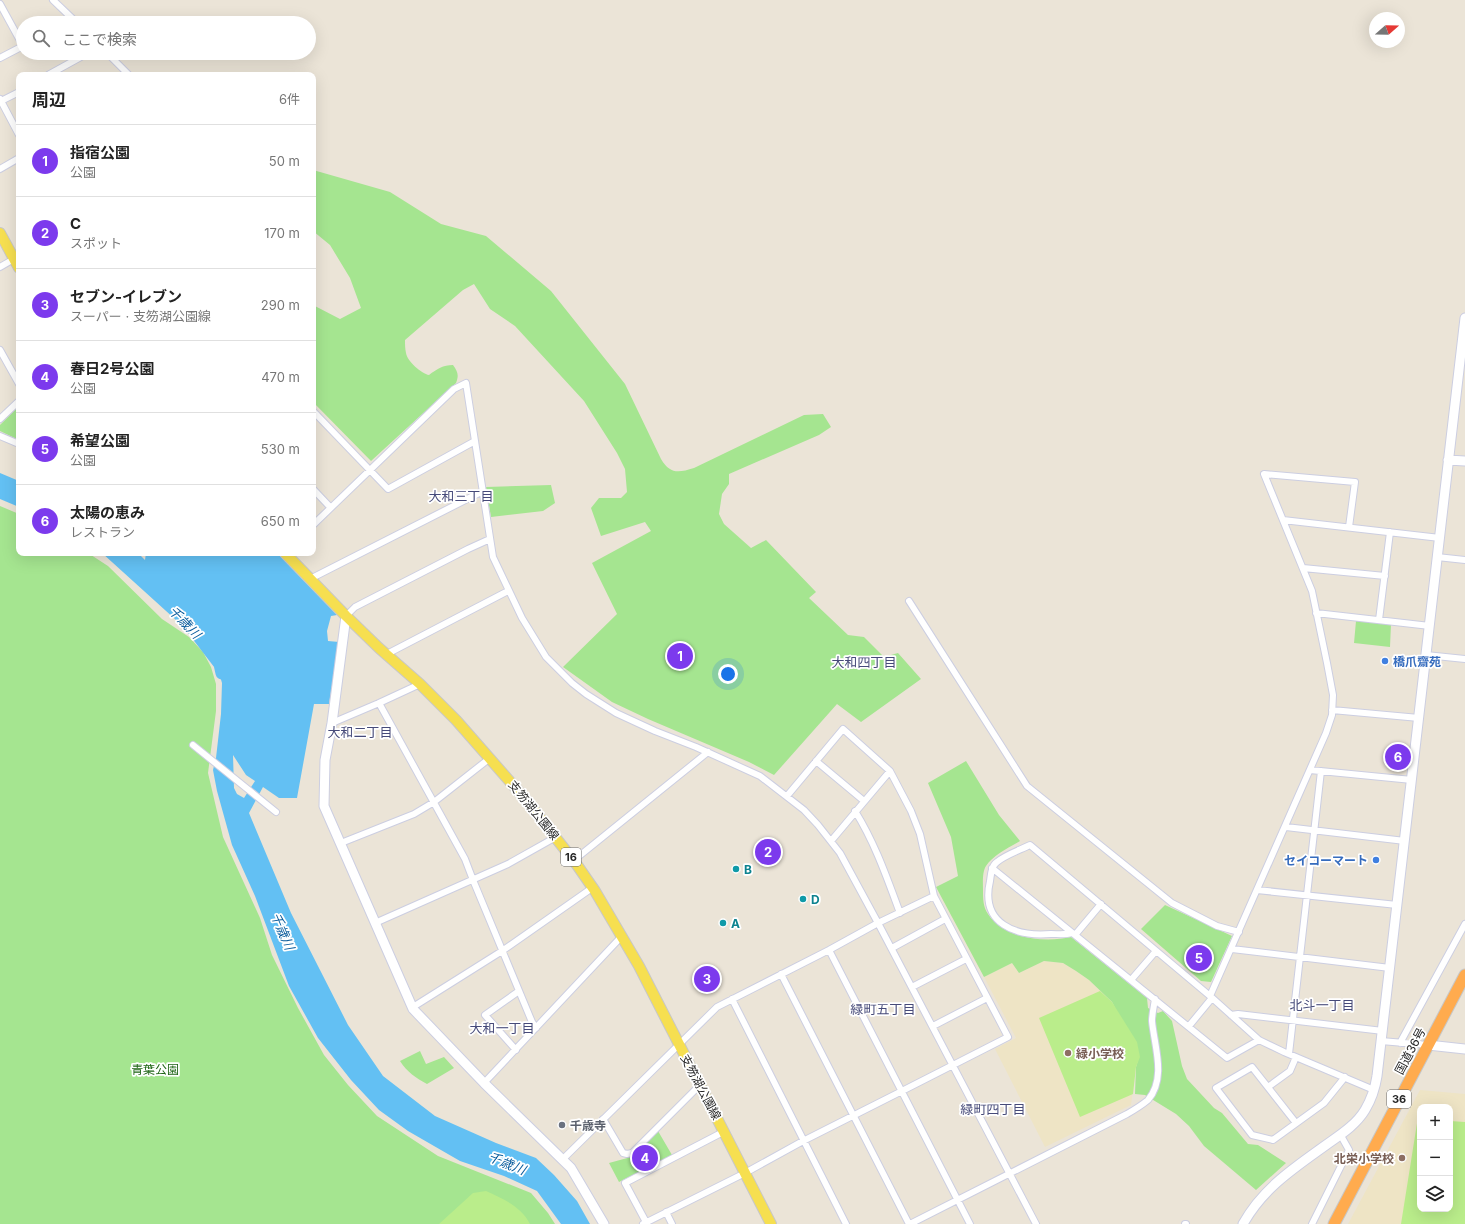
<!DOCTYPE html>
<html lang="ja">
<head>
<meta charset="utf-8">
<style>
	:root { --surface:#fff; --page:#f6f6f6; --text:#222; --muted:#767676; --line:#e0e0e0; --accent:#7c3aed }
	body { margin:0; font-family:Inter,"Noto Sans JP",sans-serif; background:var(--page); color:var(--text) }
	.controls { position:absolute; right:12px; bottom:12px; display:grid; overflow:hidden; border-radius:8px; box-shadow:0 4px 16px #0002 }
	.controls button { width:36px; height:36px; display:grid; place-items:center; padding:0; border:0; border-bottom:1px solid var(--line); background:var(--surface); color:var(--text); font:20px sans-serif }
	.compass { position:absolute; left:1369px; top:12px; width:36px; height:36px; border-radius:50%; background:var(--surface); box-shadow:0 4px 16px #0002; rotate:70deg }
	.you { position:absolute; left:728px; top:674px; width:14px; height:14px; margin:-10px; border:3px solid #fff; border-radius:50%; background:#1a73e8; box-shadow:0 0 0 6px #1a73e833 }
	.badge { display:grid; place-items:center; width:26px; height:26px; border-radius:50%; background:var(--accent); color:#fff; font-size:13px; font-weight:700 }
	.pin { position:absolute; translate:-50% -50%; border:2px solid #fff; box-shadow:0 1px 4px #0006 }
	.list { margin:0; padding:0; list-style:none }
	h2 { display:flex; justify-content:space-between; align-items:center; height:52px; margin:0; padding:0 16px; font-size:17px }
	h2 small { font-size:13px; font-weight:400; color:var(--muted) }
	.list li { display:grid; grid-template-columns:26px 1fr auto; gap:12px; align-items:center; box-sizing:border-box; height:72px; padding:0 16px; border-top:1px solid var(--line) }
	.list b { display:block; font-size:15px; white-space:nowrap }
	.list p { margin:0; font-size:13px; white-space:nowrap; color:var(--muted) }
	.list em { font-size:13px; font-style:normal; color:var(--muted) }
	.icon { flex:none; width:22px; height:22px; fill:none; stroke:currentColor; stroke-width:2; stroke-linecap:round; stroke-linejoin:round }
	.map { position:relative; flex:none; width:1465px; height:1224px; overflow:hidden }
	.search { position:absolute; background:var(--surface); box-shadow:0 4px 16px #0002; left:16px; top:16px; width:300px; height:44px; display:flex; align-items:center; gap:10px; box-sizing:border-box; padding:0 14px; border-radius:22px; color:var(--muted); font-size:15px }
	.panel { position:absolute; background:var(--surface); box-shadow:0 4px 16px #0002; left:16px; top:72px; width:300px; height:484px; border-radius:8px }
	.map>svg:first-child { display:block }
	.education { fill:#eee4c5; fill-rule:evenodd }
	.green { fill:#a5e590 }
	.pitch { fill:#baed8b }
	.water { fill:#63c0f3; fill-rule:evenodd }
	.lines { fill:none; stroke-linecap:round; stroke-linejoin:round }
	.river { stroke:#63c0f3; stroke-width:13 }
	.street-casing { stroke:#cccee1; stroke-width:8 }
	.secondary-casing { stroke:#cccee1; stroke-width:11 }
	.primary-casing { stroke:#c7c7c7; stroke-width:12 }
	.highway-casing { stroke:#c7c7c7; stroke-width:13 }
	.street { stroke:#fff; stroke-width:6 }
	.secondary { stroke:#fff; stroke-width:9 }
	.primary { stroke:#f6df50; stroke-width:10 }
	.highway { stroke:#ffab4e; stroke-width:11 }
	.shop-dot { fill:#3f7fe0; stroke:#fff; stroke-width:1.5 }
	.culture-dot { fill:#0f9aa8; stroke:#fff; stroke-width:1.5 }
	.education-dot { fill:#8d6e63; stroke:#fff; stroke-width:1.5 }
	.worship-dot { fill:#6b7280; stroke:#fff; stroke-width:1.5 }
	.labels { text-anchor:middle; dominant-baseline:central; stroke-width:3.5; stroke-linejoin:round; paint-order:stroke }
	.shield { fill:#fff; stroke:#686868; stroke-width:1 }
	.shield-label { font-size:11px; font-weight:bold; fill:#272727 }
	.shop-label { font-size:12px; font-weight:bold; fill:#366cbe; stroke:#fff; text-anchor:start }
	.street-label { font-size:12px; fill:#272727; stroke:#fff }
	.culture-label { font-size:12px; font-weight:bold; fill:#0d838f; stroke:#fff; text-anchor:start }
	.education-label { font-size:12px; font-weight:bold; fill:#785e54; stroke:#fff; text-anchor:start }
	.park-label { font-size:12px; fill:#1f6516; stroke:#fff }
	.worship-label { font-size:12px; font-weight:bold; fill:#5b616d; stroke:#fff; text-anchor:start }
	.neighbourhood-label { font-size:13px; fill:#464a79; stroke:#fff }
	.water-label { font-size:13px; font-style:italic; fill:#075a9b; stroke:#fff }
</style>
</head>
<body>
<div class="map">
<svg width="1465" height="1224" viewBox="0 0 1465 1224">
	<rect width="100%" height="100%" fill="#ebe4d7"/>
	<path class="education" d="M1044,961L1063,963L1076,971L1089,980L1112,1002L1140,1057L1136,1067L1131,1105L1045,1147L995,1049L1016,1038L984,977L1012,963L1019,973Z
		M1420,1090L1465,1094V1224H1348ZM1420,1107H1450V1209H1420Z"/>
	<path class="green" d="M313,170L390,192L441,224L486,236L551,291L625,384L661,459C670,474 678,473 694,468L804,415L823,414L831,427L819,435L729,474V484L722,494L719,514L724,524L751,548L766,540L816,592L809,598L848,635L864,637L884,657L898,653L921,679L861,722L837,704L774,775L749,762L648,719L612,702L563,667L617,614L592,563L651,531L645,522L601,536L591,508L599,498H621L627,492L625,469L617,453L584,401L515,326L490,309L474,284L463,290L405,340C405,344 405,349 406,353C407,361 422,374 429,375C437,369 443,365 453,365C458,372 459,375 456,383L371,461L313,402V305L340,319L361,308L350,278L330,245L313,231Z
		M19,406V440L0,431V425Z
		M551,485L555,503L543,511L491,517L486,487Z
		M0,506L19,514V553H88L108,566L162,619L189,637L203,652L211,667L216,684V711L208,773L223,837L260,918L272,955L298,1008L324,1055L348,1085L377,1116L438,1156L531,1193L548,1213L555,1224H0Z
		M1356,621L1391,624L1390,647L1354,643Z
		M966,761L999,815L1020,841C1008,848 993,855 986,866C982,872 983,884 983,890C983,898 983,907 988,914C1004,939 1045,943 1071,937L1147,998L1148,1008L1158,1013L1163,1011L1172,1021L1182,1066L1187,1079L1214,1108L1222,1113L1248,1144L1258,1145L1286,1163L1256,1190L1204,1146L1189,1126L1176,1114L1145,1095L1135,1094L1136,1067L1139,1057L1112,1002L1089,980L1076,971L1063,963L1044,961L1019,973L1012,963L984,977L936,887L958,876L951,837L928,783Z
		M1165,905L1232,936L1211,982L1201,981L1141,929Z
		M420,1051L426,1064L444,1057L454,1068L427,1084C416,1078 407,1072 400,1061Z
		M658,1131L672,1155L619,1182L609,1163L631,1157Z"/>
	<path class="pitch" d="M1100,991L1112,1002L1137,1042L1140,1057L1136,1067L1133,1094L1080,1117L1039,1018Z
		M1418,1117L1420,1118V1209H1450V1121L1465,1122V1224H1401Z
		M486,1191C503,1199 521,1206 530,1224H439L473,1193Z"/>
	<path class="water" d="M0,473L19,481V507L0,499Z
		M102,553H138L145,560L146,553H277L337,615L331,616L327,631L328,641L339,642L329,704H314L297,798H279L263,787L249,813L291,913L348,1025L383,1076L435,1116L496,1143L536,1158L554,1175L577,1201L590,1224H561L537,1191L504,1176L460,1161L408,1131L379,1110L351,1080L318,1038L289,986L255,896L232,845L217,791L213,770L216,758L221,714L222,683L212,648L176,620ZM233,755L246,775L255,781L244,798L237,794L234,788Z"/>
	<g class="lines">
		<path class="river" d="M191,626L220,664L222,673"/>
		<defs>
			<path id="street" d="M53,0L77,23
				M0,4L23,46
				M65,23L72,19
				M107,53L129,75
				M0,58L23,46
				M48,75L88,53
				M0,99L19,135
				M1,101L19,92
				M0,169L19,158
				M0,267L19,256
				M0,350L19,384
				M313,411L388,489L475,441
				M0,419L19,401
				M0,436L19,444
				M313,489L330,507
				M1283,520L1440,538
				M313,525L454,389L466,383L493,557L522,618L546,657L572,683L586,694L616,713L655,731L696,747L760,776L804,810L818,825L840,853L878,923L1036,1224
				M1437,557L1465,560
				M1303,568L1385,576
				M310,579L483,491
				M909,601L1027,786L1172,903L1217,926L1239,932
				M1316,613L1430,626
				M346,616L355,607L468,549L490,539
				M1379,620L1390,532
				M387,654L508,591
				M1426,655L1465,659
				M379,703L465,859L473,880L532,1022L536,1028
				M1332,710L1419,718
				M332,723L379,703L420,684
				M193,745L276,812
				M816,761L864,801
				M1310,770L1412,780
				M855,811C875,843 887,878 900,913
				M1286,827L1405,841
				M831,841L890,771
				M341,843L414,814L434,802L490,758
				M573,861L708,752
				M992,868L1227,1058L1259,1040
				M1257,890L1397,905
				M375,923L508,864L556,837
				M1072,933C1065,935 1058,934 1051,934C1016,937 980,924 990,881C991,875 991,866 997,862C1005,855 1020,850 1030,845L1210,996L1259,1040L1284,1052L1374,1090
				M1075,935L1101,904
				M892,948L945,919
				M1232,949L1390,968
				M829,950L970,1224
				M781,974L909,1224
				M1131,980L1156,951
				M912,987L966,959
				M1210,996L1326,733L1332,715L1333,695L1327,663L1312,591L1264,474L1355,482L1349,527
				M732,999L846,1224
				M413,1007L502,951L592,888
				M1231,1015L1238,1014L1383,1031
				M933,1026L987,998
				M1189,1026L1212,998
				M1381,1041L1428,1045
				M1400,1043L1465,924
				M516,1050L485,1015L519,991
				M1289,1054L1321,771
				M484,1083L622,936
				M1268,1087L1290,1071L1296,1057
				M603,1119L623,1153L627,1154L632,1153L700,1085
				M1296,1123L1252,1067L1216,1088L1252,1135L1273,1140L1324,1103L1345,1077
				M563,1159L717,1007L829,950L878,923L934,896
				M666,1212L672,1224
				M646,1222L625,1183L725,1131
				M643,1224L745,1173L803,1141L902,1091L1008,1037L934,896L920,834L911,811L890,771L843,729L787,796
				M910,1224L1127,1114C1134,1110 1142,1105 1148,1100C1167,1078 1154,1045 1152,1021C1152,1014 1154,1006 1155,999
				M1185,1224H1186
				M1312,1224L1349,1150L1340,1134"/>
			<path id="secondary" d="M1448,460L1465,461
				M346,616L332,723L325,760L324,806L413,1009L484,1083L571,1168L604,1224
				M1428,1045L1465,1049
				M1243,1224C1263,1188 1294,1168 1326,1145C1340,1135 1356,1125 1365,1110C1371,1100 1375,1089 1377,1076L1465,318"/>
			<path id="primary" d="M0,233L19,268
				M285,553L346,616L379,648L420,684L456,720L527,801L577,865L595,891L639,966L771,1224"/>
			<path id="highway" d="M1334,1224L1465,975"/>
		</defs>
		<use href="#street" class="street-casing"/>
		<use href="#secondary" class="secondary-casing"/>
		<use href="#primary" class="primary-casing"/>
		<use href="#highway" class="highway-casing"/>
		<use href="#street" class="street"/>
		<use href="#secondary" class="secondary"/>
		<use href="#primary" class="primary"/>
		<use href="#highway" class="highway"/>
	</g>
	<g class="shop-dot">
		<circle cx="1385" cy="661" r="4"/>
		<circle cx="1376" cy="860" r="4"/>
	</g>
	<g class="culture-dot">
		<circle cx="736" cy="869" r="4"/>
		<circle cx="803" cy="899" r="4"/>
		<circle cx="723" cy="923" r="4"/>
	</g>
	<g class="education-dot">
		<circle cx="1068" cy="1053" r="4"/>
		<circle cx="1402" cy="1158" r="4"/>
	</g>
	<circle class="worship-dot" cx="562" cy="1125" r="4"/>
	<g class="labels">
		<g class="shield">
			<rect x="561" y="848" width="20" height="18" rx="3"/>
			<rect x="1387" y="1090" width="24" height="18" rx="3"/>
		</g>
		<g class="shield-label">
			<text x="571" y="857">16</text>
			<text x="1399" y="1099">36</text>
		</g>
		<g class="shop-label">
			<text x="1393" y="661">橋爪齋苑</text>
			<text x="1368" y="860" text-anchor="end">セイコーマート</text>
		</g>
		<g class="street-label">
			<text transform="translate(534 810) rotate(51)">支笏湖公園線</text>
			<text transform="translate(1410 1051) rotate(-62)">国道36号</text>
			<text transform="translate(701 1087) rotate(62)">支笏湖公園線</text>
		</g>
		<g class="culture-label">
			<text x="744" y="869">B</text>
			<text x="811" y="899">D</text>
			<text x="731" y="923">A</text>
		</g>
		<g class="education-label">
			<text x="1076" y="1053">緑小学校</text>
			<text x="1394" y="1158" text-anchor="end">北栄小学校</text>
		</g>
		<g class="park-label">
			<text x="155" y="1069">青葉公園</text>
		</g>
		<g class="worship-label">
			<text x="570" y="1125">千歳寺</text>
		</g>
		<g class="neighbourhood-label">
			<text x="461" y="496">大和三丁目</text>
			<text x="864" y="662">大和四丁目</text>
			<text x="360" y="732">大和二丁目</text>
			<text x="1322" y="1005">北斗一丁目</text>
			<text x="883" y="1009">緑町五丁目</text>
			<text x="502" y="1028">大和一丁目</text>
			<text x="993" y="1109">緑町四丁目</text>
		</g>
		<g class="water-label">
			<text transform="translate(185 622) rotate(46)">千歳川</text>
			<text transform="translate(283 931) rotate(67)">千歳川</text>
			<text transform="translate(507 1163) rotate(22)">千歳川</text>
		</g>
	</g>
</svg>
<div class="controls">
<button>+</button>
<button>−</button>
<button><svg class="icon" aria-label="layers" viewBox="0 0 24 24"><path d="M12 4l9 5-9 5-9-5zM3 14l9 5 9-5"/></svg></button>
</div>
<svg class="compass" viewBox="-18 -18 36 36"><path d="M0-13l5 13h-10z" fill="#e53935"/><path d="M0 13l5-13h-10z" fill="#767676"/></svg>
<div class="you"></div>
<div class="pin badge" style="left:680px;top:656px">1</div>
<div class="pin badge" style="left:768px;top:852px">2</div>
<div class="pin badge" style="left:707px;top:979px">3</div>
<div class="pin badge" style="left:645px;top:1158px">4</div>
<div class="pin badge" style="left:1199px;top:958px">5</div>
<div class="pin badge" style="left:1398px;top:757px">6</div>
<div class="search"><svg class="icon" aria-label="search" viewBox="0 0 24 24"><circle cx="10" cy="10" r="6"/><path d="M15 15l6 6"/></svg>ここで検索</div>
<section class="panel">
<h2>周辺<small>6件</small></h2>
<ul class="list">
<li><span class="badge">1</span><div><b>指宿公園</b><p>公園</p></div><em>50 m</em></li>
<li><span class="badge">2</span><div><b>C</b><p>スポット</p></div><em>170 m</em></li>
<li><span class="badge">3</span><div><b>セブン-イレブン</b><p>スーパー · 支笏湖公園線</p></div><em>290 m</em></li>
<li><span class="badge">4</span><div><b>春日2号公園</b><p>公園</p></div><em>470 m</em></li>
<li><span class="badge">5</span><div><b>希望公園</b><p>公園</p></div><em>530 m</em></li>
<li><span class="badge">6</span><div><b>太陽の恵み</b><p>レストラン</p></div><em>650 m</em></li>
</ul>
</section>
</div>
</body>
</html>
